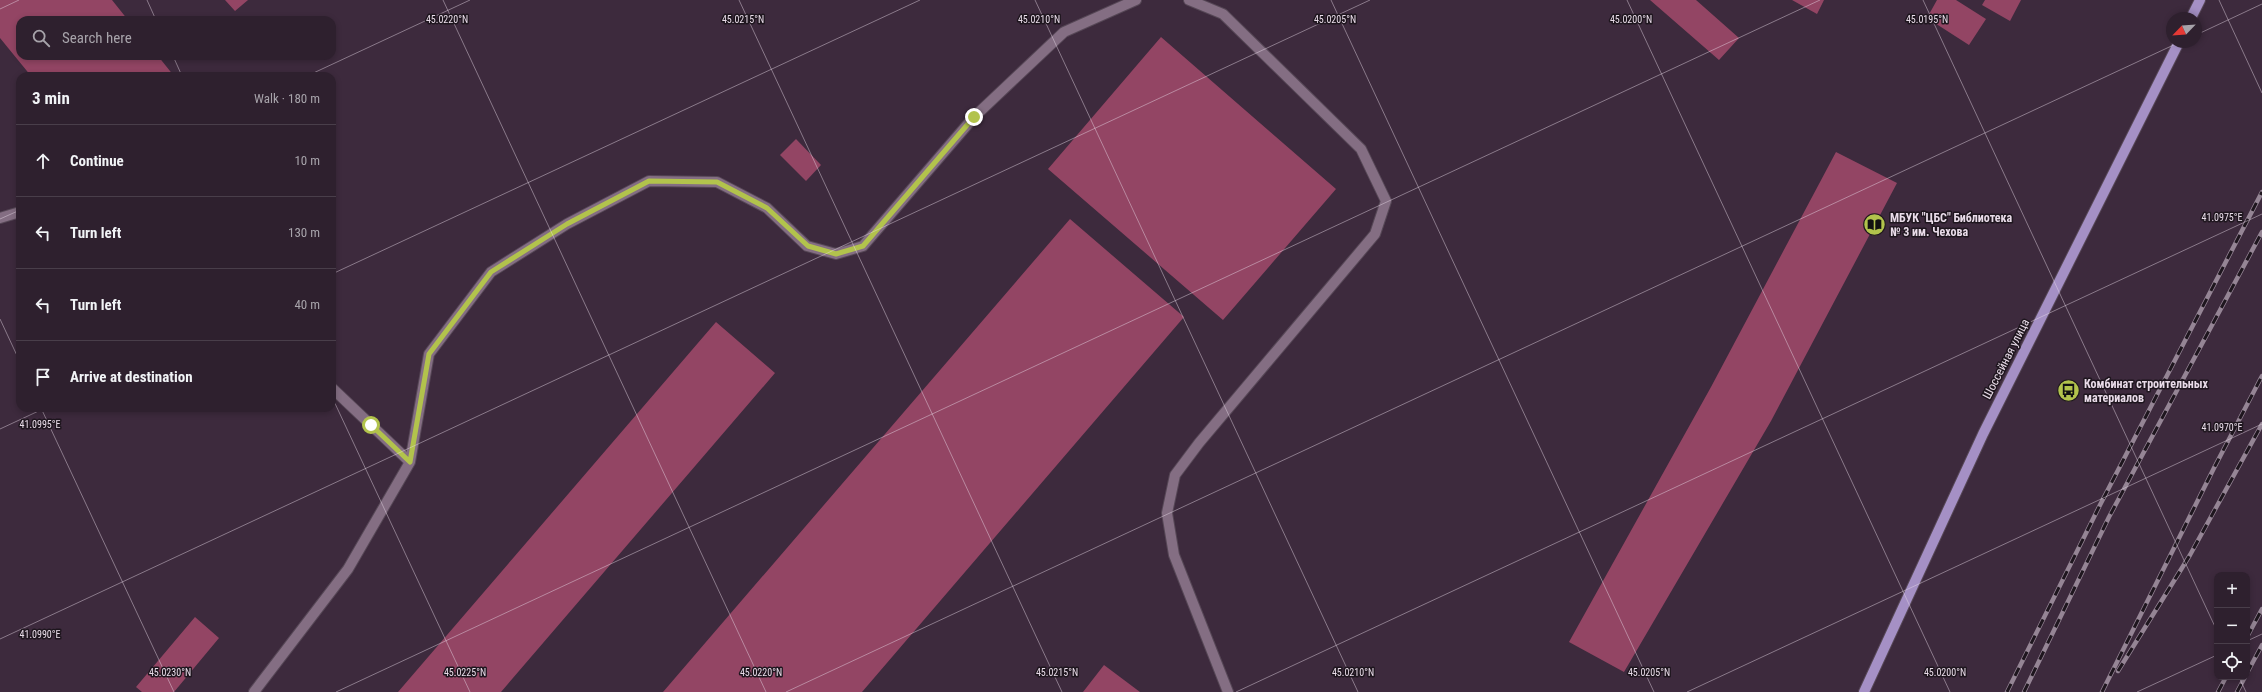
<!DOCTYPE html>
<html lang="en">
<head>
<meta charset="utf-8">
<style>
	:root { --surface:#2e202e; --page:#362836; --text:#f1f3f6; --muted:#a7a3aa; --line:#493e4a }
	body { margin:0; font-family:"Roboto Condensed",sans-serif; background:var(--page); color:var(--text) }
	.controls { position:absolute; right:12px; bottom:12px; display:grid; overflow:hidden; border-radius:8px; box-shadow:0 2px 6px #0003 }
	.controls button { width:36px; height:36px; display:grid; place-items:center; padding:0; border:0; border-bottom:1px solid var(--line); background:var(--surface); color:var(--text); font:20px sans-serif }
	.compass { position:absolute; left:2166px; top:12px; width:36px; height:36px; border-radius:50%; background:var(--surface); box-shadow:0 2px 6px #0003; rotate:245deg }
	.stop { position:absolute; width:12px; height:12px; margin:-9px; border:3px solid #b2c34c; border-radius:50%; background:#fff }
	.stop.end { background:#b2c34c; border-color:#fff; box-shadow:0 1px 4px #0008 }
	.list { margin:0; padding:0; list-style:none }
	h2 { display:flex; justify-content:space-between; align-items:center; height:52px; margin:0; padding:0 16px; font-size:17px }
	h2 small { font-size:13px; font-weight:400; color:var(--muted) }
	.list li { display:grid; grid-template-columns:26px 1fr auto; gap:12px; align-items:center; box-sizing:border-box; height:72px; padding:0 16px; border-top:1px solid var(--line) }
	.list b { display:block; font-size:15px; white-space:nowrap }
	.list em { font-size:13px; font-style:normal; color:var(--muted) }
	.icon { flex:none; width:22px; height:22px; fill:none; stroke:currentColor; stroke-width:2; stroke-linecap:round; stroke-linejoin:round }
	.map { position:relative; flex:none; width:2262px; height:692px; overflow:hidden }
	.search { position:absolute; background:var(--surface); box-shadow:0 2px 6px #0003; left:16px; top:16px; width:320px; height:44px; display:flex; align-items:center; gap:10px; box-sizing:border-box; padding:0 14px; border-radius:12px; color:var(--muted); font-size:15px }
	.panel { position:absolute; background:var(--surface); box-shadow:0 2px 6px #0003; left:16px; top:72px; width:320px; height:340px; border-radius:12px }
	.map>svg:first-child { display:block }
	.building { fill:#934564 }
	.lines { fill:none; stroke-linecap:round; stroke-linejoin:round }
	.minor-casing { stroke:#564756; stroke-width:12 }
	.major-casing { stroke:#564756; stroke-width:12 }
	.minor { stroke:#846e83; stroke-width:10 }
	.major { stroke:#a590c5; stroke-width:10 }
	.rail-casing { stroke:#958595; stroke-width:4.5 }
	.rail { stroke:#1e161e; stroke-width:3; stroke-dasharray:9; stroke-linecap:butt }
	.route { stroke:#b2c34c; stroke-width:5 }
	.ticks { fill:none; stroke:#e9dce9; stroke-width:1; stroke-opacity:0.45 }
	.labels { text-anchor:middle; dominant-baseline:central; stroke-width:3; stroke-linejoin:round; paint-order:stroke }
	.poi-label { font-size:12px; font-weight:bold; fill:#e9dce9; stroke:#1e161e; text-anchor:start }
	.street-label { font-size:12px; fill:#e9dce9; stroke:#1e161e }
	.ticks-label { font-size:10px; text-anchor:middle; fill:#e9dce9; stroke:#1e161e; stroke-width:3; stroke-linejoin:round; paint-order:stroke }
</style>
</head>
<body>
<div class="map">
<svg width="2262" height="692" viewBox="0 0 2262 692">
	<rect width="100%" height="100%" fill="#3d2a3d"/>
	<path class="building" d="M0,0H112L128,20H20V56H158L174,76H31L0,38Z
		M225,0H248L235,11Z
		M1650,0H1696L1739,38L1719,60Z
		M1792,0H1824L1817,14Z
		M1937,0H1956L1986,19L1969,45L1927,18Z
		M1985,0H2021L2010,21L1982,5Z
		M1161,37L1336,189L1223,320L1048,169Z
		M796,139L821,165L806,181L780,155Z
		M1836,152L1897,183L1771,421L1624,672L1569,642L1711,387Z
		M1070,219L1184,317L862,692H663Z
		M716,322L775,373L501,692H398Z
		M195,617L219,638L174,692H142L136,687Z
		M1104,665L1140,692H1083Z"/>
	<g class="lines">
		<defs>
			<path id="minor" d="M1189,0L1223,14L1361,149L1386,201L1375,234L1199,443L1175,475L1167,513L1174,555L1228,692
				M0,218L20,212
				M332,388L410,462
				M254,692L348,569L410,462L429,354L491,272L567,224L649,181L717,182L767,208L807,246L836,254L863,246L974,117L1064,32L1136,0"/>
			<path id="major" d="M2191,18L2200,0
				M1864,692L1983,434L2179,42"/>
		</defs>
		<use href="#minor" class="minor-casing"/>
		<use href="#major" class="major-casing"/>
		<use href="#minor" class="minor"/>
		<use href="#major" class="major"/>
		<defs>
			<path id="rail" d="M2247,637L2262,609
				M2118,671L2190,555L2262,424
				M2247,673L2262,645
				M2007,692L2100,505L2262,192
				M2024,692L2109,517L2262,232
				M2102,692L2214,468L2262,376
				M2218,692L2226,677
				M2237,692L2245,677"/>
		</defs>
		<use href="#rail" class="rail-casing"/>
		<use href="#rail" class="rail"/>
	</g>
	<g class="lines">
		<path class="route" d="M371,425L410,462L429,354L491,272L567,224L649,181L717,182L767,208L808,246L836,254L863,246L974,117"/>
	</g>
	<path class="ticks" d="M147,0L156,20M443,0L766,692M739,0L1062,692M1035,0L1358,692M1331,0L1654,692M1627,0L1950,692M1923,0L2217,631M2219,0L2262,93M0,9L19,0M2196,35L2262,4M173,56L182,76M307,76L470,0M0,219L20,210M332,274L920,0M0,319L20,362M332,397L470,692M41,408L174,692M0,429L45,408M0,639L1370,0M2247,641L2262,634M2239,677L2246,692M336,692L1820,0M786,692L2180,42M1236,692L2262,214M1687,692L2262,424M2137,692L2217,655"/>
	<defs>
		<symbol id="library-disc" viewBox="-11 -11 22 22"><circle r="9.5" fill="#b2c34c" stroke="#1e161e"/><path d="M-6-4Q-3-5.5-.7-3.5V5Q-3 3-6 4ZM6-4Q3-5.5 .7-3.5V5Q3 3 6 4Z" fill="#111"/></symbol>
		<symbol id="bus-disc" viewBox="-11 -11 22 22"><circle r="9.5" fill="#b2c34c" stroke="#1e161e"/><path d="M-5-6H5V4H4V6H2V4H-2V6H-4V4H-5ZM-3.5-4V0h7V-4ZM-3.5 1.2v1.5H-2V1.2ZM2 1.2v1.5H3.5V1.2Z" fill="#111"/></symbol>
	</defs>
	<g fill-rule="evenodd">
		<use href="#library-disc" x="1862" y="212" width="25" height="25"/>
		<use href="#bus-disc" x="2056" y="378" width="25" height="25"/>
	</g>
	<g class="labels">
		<g class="poi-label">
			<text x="1890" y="218">МБУК "ЦБС" Библиотека<tspan x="1890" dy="14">№ 3 им. Чехова</tspan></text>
			<text x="2084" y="384">Комбинат строительных<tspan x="2084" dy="14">материалов</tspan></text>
		</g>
		<g class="street-label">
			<text transform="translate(2006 359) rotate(-63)">Шоссейная улица</text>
		</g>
	</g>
	<g class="ticks-label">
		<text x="1039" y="23">45.0210°N</text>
		<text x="1631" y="23">45.0200°N</text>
		<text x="1927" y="23">45.0195°N</text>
		<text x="447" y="23">45.0220°N</text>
		<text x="743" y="23">45.0215°N</text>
		<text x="1335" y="23">45.0205°N</text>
		<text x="2222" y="221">41.0975°E</text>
		<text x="40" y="428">41.0995°E</text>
		<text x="2222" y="431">41.0970°E</text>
		<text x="40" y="638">41.0990°E</text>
		<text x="170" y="676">45.0230°N</text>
		<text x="465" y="676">45.0225°N</text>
		<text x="761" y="676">45.0220°N</text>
		<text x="1057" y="676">45.0215°N</text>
		<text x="1353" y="676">45.0210°N</text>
		<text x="1649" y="676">45.0205°N</text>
		<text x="1945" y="676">45.0200°N</text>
	</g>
</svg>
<div class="controls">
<button>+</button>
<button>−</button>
<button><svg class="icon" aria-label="locate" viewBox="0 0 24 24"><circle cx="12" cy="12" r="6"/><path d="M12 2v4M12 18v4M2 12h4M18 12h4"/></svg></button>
</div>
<svg class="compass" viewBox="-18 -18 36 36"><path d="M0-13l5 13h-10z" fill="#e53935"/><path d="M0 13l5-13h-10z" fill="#a7a3aa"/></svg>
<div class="stop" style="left:371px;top:425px"></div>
<div class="stop end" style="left:974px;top:117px"></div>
<div class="search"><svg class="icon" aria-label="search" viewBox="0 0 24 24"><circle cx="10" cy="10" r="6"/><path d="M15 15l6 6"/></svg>Search here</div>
<section class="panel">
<h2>3 min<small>Walk · 180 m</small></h2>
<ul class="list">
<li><svg class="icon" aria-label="ahead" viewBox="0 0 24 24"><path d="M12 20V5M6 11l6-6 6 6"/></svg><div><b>Continue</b></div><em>10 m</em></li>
<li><svg class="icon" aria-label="left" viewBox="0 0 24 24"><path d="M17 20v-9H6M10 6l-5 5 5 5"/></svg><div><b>Turn left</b></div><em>130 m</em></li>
<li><svg class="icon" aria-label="left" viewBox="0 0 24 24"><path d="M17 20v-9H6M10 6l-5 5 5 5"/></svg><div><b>Turn left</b></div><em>40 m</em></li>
<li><svg class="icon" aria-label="arrive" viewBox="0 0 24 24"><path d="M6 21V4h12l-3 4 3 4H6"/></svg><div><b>Arrive at destination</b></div></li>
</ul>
</section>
</div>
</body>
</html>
